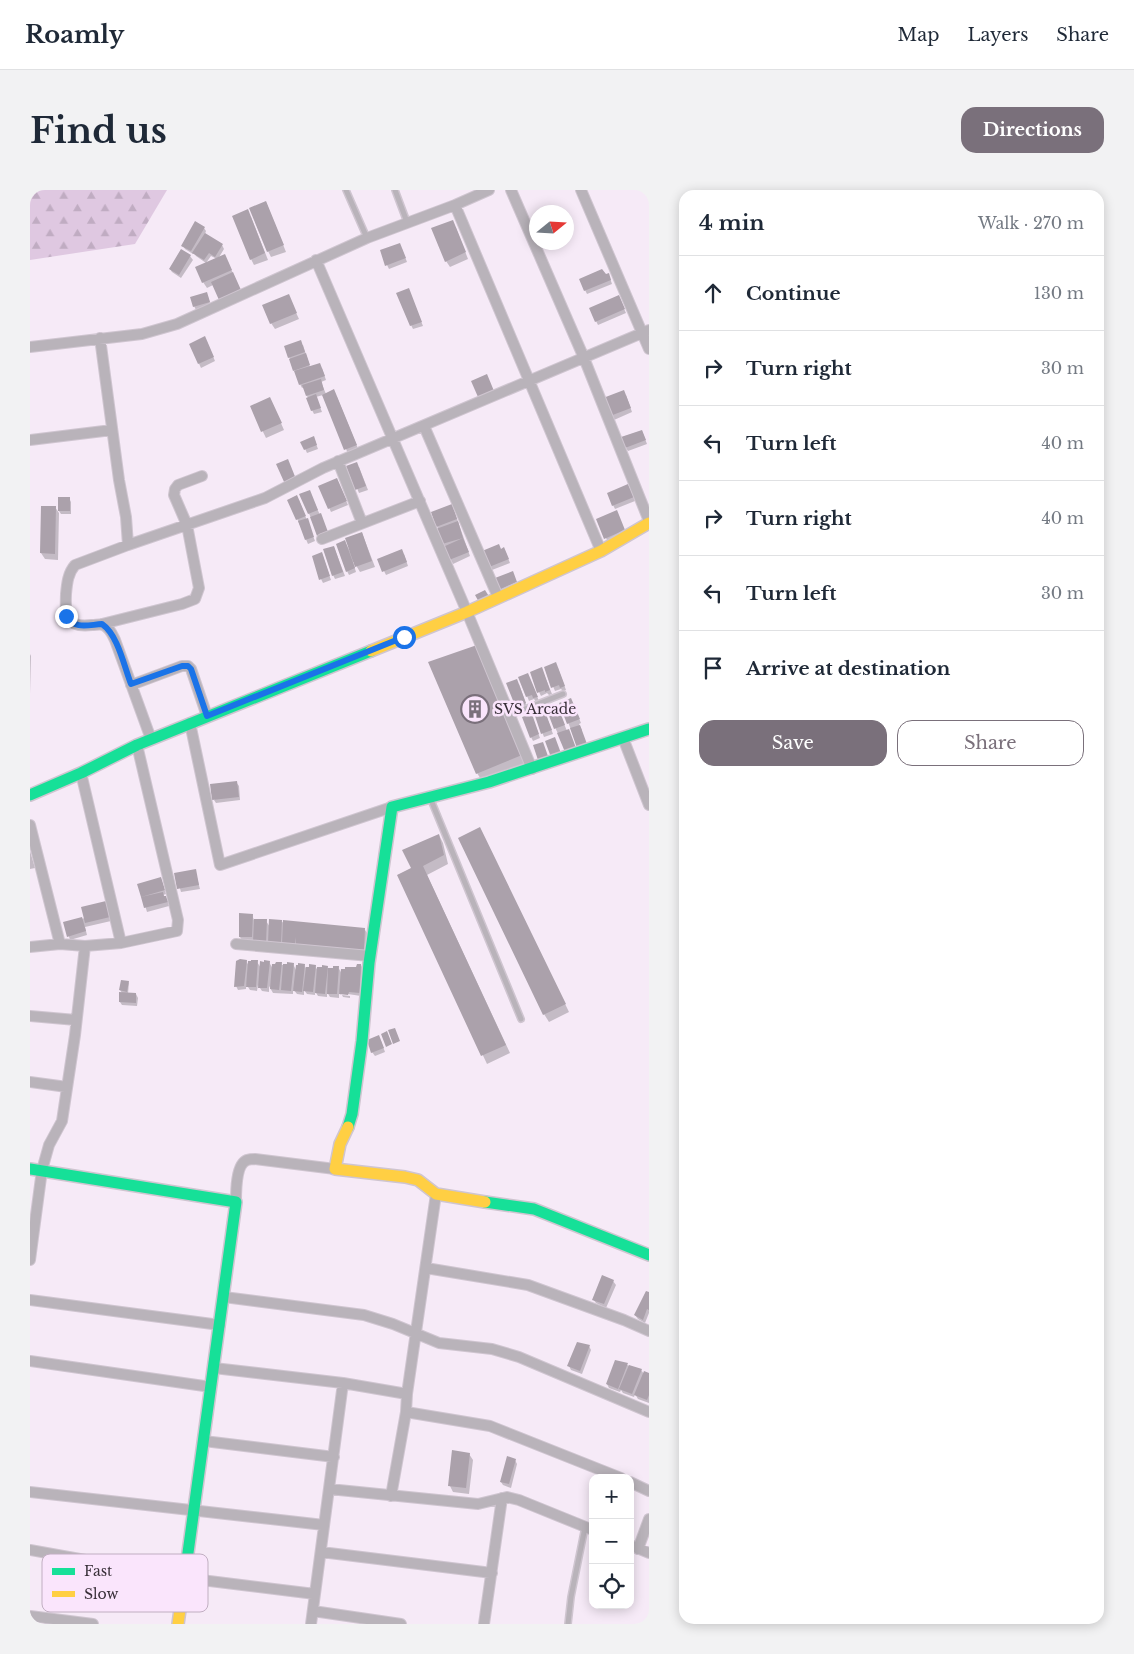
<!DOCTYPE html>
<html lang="en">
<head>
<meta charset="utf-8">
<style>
	:root { --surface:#fff; --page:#f2f2f3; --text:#1f2937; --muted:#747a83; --line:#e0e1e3; --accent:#7a707b }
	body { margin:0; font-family:"Libre Baskerville",serif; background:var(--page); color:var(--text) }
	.controls { position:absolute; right:15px; bottom:15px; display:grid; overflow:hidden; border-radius:10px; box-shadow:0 2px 12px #0003 }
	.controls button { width:45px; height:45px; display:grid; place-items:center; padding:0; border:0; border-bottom:1px solid var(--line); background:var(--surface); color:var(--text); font:25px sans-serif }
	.compass { position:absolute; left:499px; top:15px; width:45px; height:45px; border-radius:50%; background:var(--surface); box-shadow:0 2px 12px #0003; rotate:72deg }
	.stop { position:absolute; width:15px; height:15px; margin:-11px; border:4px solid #1a73e8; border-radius:50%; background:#fff }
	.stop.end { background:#1a73e8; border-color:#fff; box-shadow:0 1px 5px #0008 }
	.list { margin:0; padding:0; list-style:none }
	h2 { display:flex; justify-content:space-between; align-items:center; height:65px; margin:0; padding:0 20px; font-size:21px }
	h2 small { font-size:16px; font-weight:400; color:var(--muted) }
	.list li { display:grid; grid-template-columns:32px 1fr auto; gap:15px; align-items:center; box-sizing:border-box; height:75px; padding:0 20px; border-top:1px solid var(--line) }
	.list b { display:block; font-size:19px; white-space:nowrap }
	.list em { font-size:16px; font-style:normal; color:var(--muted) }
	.actions { display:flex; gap:10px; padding:15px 20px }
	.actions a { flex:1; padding:11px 0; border:1px solid var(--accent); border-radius:15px; text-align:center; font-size:18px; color:var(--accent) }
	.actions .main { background:var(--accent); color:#fff }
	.icon { flex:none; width:28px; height:28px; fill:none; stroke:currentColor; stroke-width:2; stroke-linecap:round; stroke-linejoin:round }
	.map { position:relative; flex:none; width:619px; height:1434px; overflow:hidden; border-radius:15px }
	header { display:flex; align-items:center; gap:30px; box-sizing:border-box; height:70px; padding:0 25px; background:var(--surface); border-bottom:1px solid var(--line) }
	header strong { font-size:24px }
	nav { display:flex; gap:28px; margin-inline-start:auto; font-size:18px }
	.intro { display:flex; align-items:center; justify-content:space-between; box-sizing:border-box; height:120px; padding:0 30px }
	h1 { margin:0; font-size:35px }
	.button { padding:12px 22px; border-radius:15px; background:var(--accent); color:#fff; font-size:18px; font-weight:700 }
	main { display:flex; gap:30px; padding:0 30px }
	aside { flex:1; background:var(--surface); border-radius:15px; box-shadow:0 2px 12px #0003 }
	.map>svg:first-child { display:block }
	.forest { fill:url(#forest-firs) }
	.shadow { fill:#0003 }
	.building { fill:#aba1ab }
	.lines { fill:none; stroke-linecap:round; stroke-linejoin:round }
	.lane-casing { stroke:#cfc5d0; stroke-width:8 }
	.street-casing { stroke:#cfc5d0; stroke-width:12 }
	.fast-casing { stroke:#cfc5d0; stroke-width:14 }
	.slow-casing { stroke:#cfc5d0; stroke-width:14 }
	.lane { stroke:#b9b3ba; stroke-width:5 }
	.street { stroke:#b9b3ba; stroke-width:10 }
	.fast { stroke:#16e098; stroke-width:11 }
	.slow { stroke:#ffcf43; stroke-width:11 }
	.route { stroke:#1a73e8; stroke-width:6 }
	.labels { text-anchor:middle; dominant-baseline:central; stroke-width:5; stroke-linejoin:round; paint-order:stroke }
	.poi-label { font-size:14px; fill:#382f38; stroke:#fae5fc; text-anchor:start }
	.key { fill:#fae5fc; stroke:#c0aec1; stroke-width:1 }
	.key-label { font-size:14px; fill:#382f38 }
</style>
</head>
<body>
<header>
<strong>Roamly</strong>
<nav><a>Map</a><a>Layers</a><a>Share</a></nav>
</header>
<div class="intro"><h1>Find us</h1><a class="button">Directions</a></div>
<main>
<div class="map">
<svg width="619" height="1434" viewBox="0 0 619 1434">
	<defs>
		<pattern id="forest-firs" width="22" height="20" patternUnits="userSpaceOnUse" patternTransform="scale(1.25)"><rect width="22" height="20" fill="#dfc8e1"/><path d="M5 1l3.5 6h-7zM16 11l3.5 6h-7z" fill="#c0acc2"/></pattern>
	</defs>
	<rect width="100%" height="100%" fill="#f6eaf7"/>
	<path class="forest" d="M0,0H137L105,54L0,70Z"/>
	<path class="shadow" d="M236,12L256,62L241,67L238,61Z
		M221,27L238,70L224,75L221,69Z
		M174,38L176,41L175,44L192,55L194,59L188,69L198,72L212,104L183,95L177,98L173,92L187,69L181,66L176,73L166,66L164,63L163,64L155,59L153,56Z
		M426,38L438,69L420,77L416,71Z
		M372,59L377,72L359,79L357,75Z
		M151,60L160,66L163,70L151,88L142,82L140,79Z
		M580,88L582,94L557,104L555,100Z
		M380,103L393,136L383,139L381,135Z
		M178,107L181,116L166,120L164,116Z
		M260,110L269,129L245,139L241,133Z
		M590,110L596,123L568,135L566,131Z
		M177,152L185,171L171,178L160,154Z
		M273,155L280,177L292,178L296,190L291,192L296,204L307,207L329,261L319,266L293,205L286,207L292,222L284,224L282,220L274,197L272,198L270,194L255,157Z
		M596,205L602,222L584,230L581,226Z
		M243,215L254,240L236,248L221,217Z
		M612,241L617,254L598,261L596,258Z
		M285,251L288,259L277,263L272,252Z
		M318,277H329L338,300L329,303Z
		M308,293L318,315L301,322L290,297Z
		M600,299L605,311L585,319L583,315Z
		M271,305H281L290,325V349Z
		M39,308L41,312V324H31L29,321Z
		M259,310H269L285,351L278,354Z
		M12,317H25L29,323L28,370L15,369L11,363Z
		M424,320L440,366L423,374L413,354L407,336Z
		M586,322L596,344L578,352L576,348Z
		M332,343L345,377L330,382L324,372H323L326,382L319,385L317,381L315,352L320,361Z
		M304,357L315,386L305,389L303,385Z
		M471,360L476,363L480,373L462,380L454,362Z
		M292,364L301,390L293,393L291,389Z
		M374,364L378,376L356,385L354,381Z
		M446,457L496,573L452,591L447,583Z
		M0,464L1,466L0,504Z
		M515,478H528L536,500L533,501L531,499L525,501Z
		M513,482L522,504L519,505L517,503L511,506L509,502Z
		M490,488L500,489L509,511L506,512L504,509L499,511Z
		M489,494L497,517L494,518L492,514L487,516L485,512Z
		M531,514H543L551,533L549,534L552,540L548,558Z
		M517,519H528L537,541L536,562Z
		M505,524L516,525L523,544L514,547Z
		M503,529L510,548L503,551L501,547Z
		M206,592L209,596L210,610L186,613L184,610Z
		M409,645L413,653L418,674L397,685L480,863L457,874L368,685L383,679Z
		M454,647L539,822L519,832L514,824Z
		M0,661L5,678L0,679Z
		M165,680L170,699L151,702L146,684Z
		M131,689L136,704L133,705L138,711L139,716L117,722L109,695Z
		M77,716L81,731L55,737L57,745L40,750L35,733L55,728Z
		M222,725L224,730L236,731L240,737V731L335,740L337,743L335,765L238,756L212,750L210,747Z
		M216,771L219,776L227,772L231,778L239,772L243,779L251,773L252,775L263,774L266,780L274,775L276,778H280L285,776L288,781L297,777L299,780L308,777L312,784L331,775L333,779L331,806L311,803V805L309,801V808L300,807L297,802V807L288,806L285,801V805L277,804L274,800V805L267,804L263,799V804L243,803L239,796V802L232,801L228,795L227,801L220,800L216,794V799L208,800L206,796Z
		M99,792L98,804H106L108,808L107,816L92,815L90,812L92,803L90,800Z
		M312,805L320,806V808L313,807Z
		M351,851L355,862L345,866L342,862Z
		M583,1091L586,1095L576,1118L566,1113L563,1109Z
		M616,1102L619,1103V1123L615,1133L608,1129L605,1125Z
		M559,1156L561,1160L552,1184L541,1180L539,1176Z
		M586,1171L611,1180L614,1184L615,1183L619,1184V1213L608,1209L605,1204L604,1207L593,1203L591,1200L590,1202L579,1198L577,1194Z
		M439,1264L443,1270L439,1304L423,1302L420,1296Z
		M485,1270L487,1274L481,1298L473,1295L471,1292Z"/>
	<path class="building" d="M236,11L254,55L237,62L219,18Z
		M218,19L235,63L220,70L202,26Z
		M423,30L436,62L415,72L401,38Z
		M165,31L175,37L161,61L151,56Z
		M175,43L193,54L185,67L179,63L174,70L162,63Z
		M370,53L376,68L355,76L350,60Z
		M151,59L161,65L149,85L139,79Z
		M195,64L202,80L172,93L165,77Z
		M572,79L576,84L579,83L581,90L554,101L549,89Z
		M203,82L211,100L189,110L181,92Z
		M379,98L392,132L380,136L366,103Z
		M177,102L180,112L163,117L160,107Z
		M259,104L267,123L240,134L232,115Z
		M589,105L595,119L565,132L559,118Z
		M175,146L184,167L168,174L159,154Z
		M271,150L275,162L258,168L254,156Z
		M276,163L280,175L263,181L259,169Z
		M290,173L295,186L269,195L264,181Z
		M457,184L464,201L448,207L441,191Z
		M291,189L294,200L276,206L272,195Z
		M304,199L327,255L314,260L292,205Z
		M594,200L601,218L580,226L573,208Z
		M286,204L291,218L281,221L276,208Z
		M240,207L252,233L231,242L220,216Z
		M612,240L616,250L595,258L591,247Z
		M284,246L287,255L274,260L270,252Z
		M258,269L266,289L255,294L246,274Z
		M327,272L336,296L325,300L316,276Z
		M307,288L317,311L298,319L288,296Z
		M598,294L604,307L582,316L577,303Z
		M280,300L288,320L278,324L269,304Z
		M267,305L276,326L266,330L257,310Z
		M28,307H40V321H28Z
		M422,314L427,329L406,337L401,322Z
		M11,316H26L25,364L10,363Z
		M587,320L595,340L574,349L566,329Z
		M291,323L298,342L287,346L280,327Z
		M278,328L284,347L275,350L268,331Z
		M428,331L433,348L412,354L406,339Z
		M332,342L342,371L325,377L315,348Z
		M433,348L439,362L419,370L413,357Z
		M315,350L325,378L316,382L306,354Z
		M469,354L471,359L474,357L479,369L459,377L452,361Z
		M304,356L313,382L302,386L293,359Z
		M372,359L377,372L352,382L347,369Z
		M292,362L300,386L289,390L282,366Z
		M483,381L487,392L470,400L465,388Z
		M455,400L460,408L450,414L445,405Z
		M447,455L492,565L446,584L398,472Z
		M526,472L535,496L530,498L529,495L521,498L514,477Z
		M512,477L520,500L515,502V500L507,503L500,482Z
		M498,483L508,507L503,508L502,505L496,507L488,487Z
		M487,489L496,513L491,515L490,511L484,513L476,493Z
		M541,508L550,529L537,534L529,513Z
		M527,514L535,535L524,539L516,518Z
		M514,519L522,540L511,544L504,523Z
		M502,524L509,544L500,548L492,527Z
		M550,535L557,554L547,558L540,538Z
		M539,539L546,558L535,562L527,543Z
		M525,547L532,566L522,570L515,551Z
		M513,552L519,569L509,573L503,555Z
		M207,591L209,607L182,610L180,594Z
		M450,637L536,814L513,825L428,648Z
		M409,644L414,665L393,676L476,855L451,866L367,685L381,678L372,660Z
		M166,679L169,695L147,699L144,683Z
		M131,687L135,700L111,707L107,694Z
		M133,702L134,706H136L138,712L114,718L111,707Z
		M76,711L80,727L55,733L51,717Z
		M209,723L223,724L222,747H209Z
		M52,727L56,741L37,747L33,732Z
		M224,729H237L236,753L223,752Z
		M239,729L252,730L251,754L238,753Z
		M253,730L335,738L334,762L266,756V747L265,755L252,754Z
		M210,769L217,770L214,796L204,797L206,771Z
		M221,770H228L226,797H216L218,771H221Z
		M234,770L240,771L237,798H228L230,771L234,772Z
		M246,772H252L249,800L240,799L242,774H245Z
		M257,772L264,773L261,801L251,800L253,774H257Z
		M268,773L275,774L272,802L263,801L266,775H268Z
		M279,774L286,775L283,802L273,801L276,777H279Z
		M327,774H331L330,803L319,802L318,805L309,804L311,779H315V777H326Z
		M292,775L298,776L295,804L285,803L287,777H292Z
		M303,776H309L307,804H297L298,778H303Z
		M91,790L99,791L97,802L89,800Z
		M89,802L106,803V813L89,812Z
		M365,838L370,851L363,854L358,840Z
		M357,841L362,854L356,857L351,844Z
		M349,845L354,858L341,863L337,850Z
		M572,1085L584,1090L574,1114L562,1110Z
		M616,1101L619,1102V1120L617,1119L613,1130L604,1125Z
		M547,1152L560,1155L550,1181L537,1176Z
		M585,1170L598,1173L588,1199L576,1194Z
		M599,1175L612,1179L602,1204L589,1199Z
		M614,1181L619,1183V1205L617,1210L604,1205Z
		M422,1260L440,1263L436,1298L418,1296Z
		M477,1266L486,1269L479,1294L470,1292Z"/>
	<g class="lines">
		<defs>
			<path id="lane" d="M316,0L337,48
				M365,0L377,32
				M480,525L533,504
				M401,610L491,829
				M538,1434L541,1407L555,1337"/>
			<path id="street" d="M481,0L554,168L619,331
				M551,0L619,159
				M425,15L571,361
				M286,70L437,422L502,579
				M70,148L89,290L96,327L98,355L45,375C38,383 37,393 36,404C35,427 36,438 62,435C66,435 70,434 73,435C80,438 82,444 85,450L121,549
				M0,157L112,144L147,134L337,48L425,15L459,0
				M394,236L468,407
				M0,250L82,240
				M308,271L332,333
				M292,349L390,311
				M98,355L235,308L293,278L619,140
				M72,434L152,414L165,409L169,398L157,335L144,305L145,299L148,295L172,286
				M101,495L152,476H158L161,479L177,526
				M160,533L190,675L362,617
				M593,548L619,615
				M51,583L91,753
				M0,635L30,754
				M206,754L340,766
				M0,757L30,754L55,756L91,753L147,741L148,730L107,555
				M0,826L46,830
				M0,892L37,897
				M206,1012C206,1002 206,974 217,970C220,969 223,969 225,969L305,979
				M0,1070L12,980L19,955L32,931L45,845L55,756
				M396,1078L498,1095L594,1130L619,1141
				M194,1107L334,1125L363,1134L409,1153L462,1159L489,1167L619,1222
				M0,1110L190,1135
				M0,1171L181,1197
				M184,1178L313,1193L377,1204
				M376,1222L460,1236L591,1288
				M174,1251L304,1267
				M600,1292L619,1301
				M299,1299L448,1314L477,1307L489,1310L563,1340
				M0,1302L294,1335
				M361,1306L376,1222L377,1204L406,1004
				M600,1355L619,1363
				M608,1359L619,1329
				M0,1360L155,1388L285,1404
				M291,1362L462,1383
				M283,1421L371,1434
				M0,1426L63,1434
				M281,1434L313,1193
				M454,1434L472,1308"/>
			<path id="fast" d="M0,605L51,583L107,555L341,461
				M318,937L322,924L332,851L339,773L362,617L459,592L619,539
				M0,979L206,1012L157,1370
				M455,1012L504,1019L619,1065"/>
			<path id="slow" d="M341,461L437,422L571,361L619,333
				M318,937L310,954L305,979L375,987L388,990L406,1004L455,1012
				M148,1434L157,1370"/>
		</defs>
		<use href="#lane" class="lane-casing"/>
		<use href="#street" class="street-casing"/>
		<use href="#fast" class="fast-casing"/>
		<use href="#slow" class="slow-casing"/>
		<use href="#lane" class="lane"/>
		<use href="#street" class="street"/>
		<use href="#fast" class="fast"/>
		<use href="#slow" class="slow"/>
	</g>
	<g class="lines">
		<path class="route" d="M36,426C46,440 57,435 72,434C88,445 94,476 101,494L152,476H158L161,479L177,526L374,447"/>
	</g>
	<defs>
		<symbol id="building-ring" viewBox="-11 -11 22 22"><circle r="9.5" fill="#fae5fc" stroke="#7a707b" stroke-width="1.5"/><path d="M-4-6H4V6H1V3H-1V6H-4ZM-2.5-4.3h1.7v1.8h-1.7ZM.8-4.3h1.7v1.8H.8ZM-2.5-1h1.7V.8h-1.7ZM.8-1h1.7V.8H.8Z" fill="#7a707b"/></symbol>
	</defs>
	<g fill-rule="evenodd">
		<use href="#building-ring" x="429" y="503" width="32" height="32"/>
	</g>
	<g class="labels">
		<g class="poi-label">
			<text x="464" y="519">SVS Arcade</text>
		</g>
	</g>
	<rect x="12" y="1364" width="166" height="58" rx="8" class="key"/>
	<rect x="22" y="1378" width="23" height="7" fill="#16e098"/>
	<rect x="22" y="1401" width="23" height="6" fill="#ffcf43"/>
	<g class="key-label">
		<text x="54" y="1386">Fast</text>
		<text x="54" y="1409">Slow</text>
	</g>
</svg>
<div class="controls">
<button>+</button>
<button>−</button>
<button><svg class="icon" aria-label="locate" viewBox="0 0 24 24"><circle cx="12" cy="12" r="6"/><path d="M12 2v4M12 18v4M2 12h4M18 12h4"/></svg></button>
</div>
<svg class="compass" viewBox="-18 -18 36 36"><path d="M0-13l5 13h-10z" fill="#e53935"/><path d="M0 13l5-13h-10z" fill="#747a83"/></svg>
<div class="stop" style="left:374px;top:447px"></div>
<div class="stop end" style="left:36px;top:426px"></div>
</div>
<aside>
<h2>4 min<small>Walk · 270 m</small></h2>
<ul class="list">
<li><svg class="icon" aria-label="ahead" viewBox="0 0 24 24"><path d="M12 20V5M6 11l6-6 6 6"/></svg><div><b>Continue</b></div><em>130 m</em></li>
<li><svg class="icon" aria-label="right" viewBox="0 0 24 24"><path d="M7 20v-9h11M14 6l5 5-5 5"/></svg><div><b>Turn right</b></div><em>30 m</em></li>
<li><svg class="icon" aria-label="left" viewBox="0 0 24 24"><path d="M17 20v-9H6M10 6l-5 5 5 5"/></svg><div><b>Turn left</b></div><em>40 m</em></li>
<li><svg class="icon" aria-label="right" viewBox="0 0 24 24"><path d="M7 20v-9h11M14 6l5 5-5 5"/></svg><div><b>Turn right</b></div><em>40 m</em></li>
<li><svg class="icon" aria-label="left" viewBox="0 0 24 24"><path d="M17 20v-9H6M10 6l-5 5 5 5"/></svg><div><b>Turn left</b></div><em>30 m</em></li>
<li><svg class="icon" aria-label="arrive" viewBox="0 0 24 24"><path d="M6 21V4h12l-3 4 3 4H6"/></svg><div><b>Arrive at destination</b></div></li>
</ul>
<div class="actions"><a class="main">Save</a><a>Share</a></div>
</aside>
</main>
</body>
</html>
